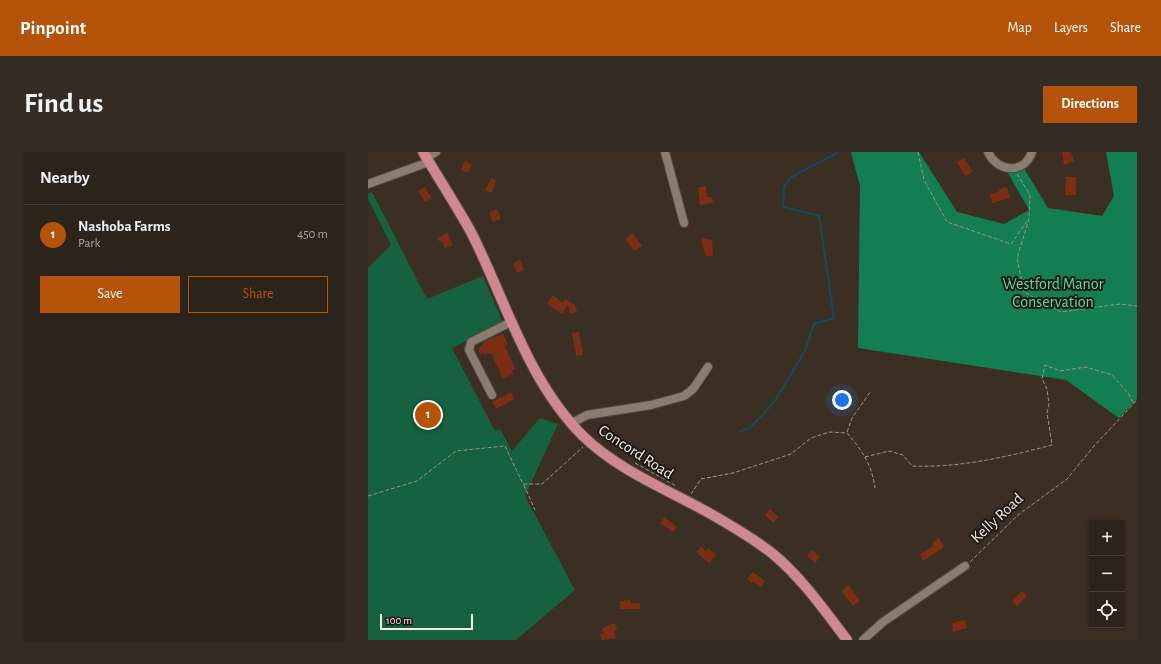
<!DOCTYPE html>
<html lang="en">
<head>
<meta charset="utf-8">
<style>
	:root { --surface:#2c231b; --page:#342b24; --text:#f1f3f6; --muted:#a6a4a3; --line:#48403a; --accent:#b45309 }
	body { margin:0; font-family:"Alegreya Sans",sans-serif; background:var(--page); color:var(--text) }
	.controls { position:absolute; right:12px; bottom:12px; display:grid; overflow:hidden; border-radius:0px; box-shadow:0 1px 3px #0004 }
	.controls button { width:36px; height:36px; display:grid; place-items:center; padding:0; border:0; border-bottom:1px solid var(--line); background:var(--surface); color:var(--text); font:20px sans-serif }
	.scale { position:absolute; left:12px; bottom:10px; width:93px; box-sizing:border-box; padding-left:4px; border:2px solid #f5ede6; border-top:0; font-size:11px; line-height:14px; white-space:nowrap; color:#f5ede6; -webkit-text-stroke:3px #1e1813; paint-order:stroke }
	.you { position:absolute; left:474px; top:248px; width:14px; height:14px; margin:-10px; border:3px solid #fff; border-radius:50%; background:#1a73e8; box-shadow:0 0 0 6px #1a73e833 }
	.badge { display:grid; place-items:center; width:26px; height:26px; border-radius:50%; background:var(--accent); color:#fff; font-size:13px; font-weight:700 }
	.pin { position:absolute; translate:-50% -50%; border:2px solid #fff; box-shadow:0 1px 4px #0006 }
	.list { margin:0; padding:0; list-style:none }
	h2 { display:flex; justify-content:space-between; align-items:center; height:52px; margin:0; padding:0 16px; font-size:17px }
	h2 small { font-size:13px; font-weight:400; color:var(--muted) }
	.list li { display:grid; grid-template-columns:26px 1fr auto; gap:12px; align-items:center; box-sizing:border-box; height:60px; padding:0 16px; border-top:1px solid var(--line) }
	.list b { display:block; font-size:15px; white-space:nowrap }
	.list p { margin:0; font-size:13px; white-space:nowrap; color:var(--muted) }
	.list em { font-size:13px; font-style:normal; color:var(--muted) }
	.actions { display:flex; gap:8px; padding:12px 16px }
	.actions a { flex:1; padding:9px 0; border:1px solid var(--accent); border-radius:0px; text-align:center; font-size:14px; color:var(--accent) }
	.actions .main { background:var(--accent); color:#fff }
	.icon { flex:none; width:22px; height:22px; fill:none; stroke:currentColor; stroke-width:2; stroke-linecap:round; stroke-linejoin:round }
	.map { position:relative; flex:none; width:769px; height:488px; overflow:hidden; border-radius:0px }
	header { display:flex; align-items:center; gap:24px; box-sizing:border-box; height:56px; padding:0 20px; background:var(--accent); color:#fff }
	header strong { font-size:19px }
	nav { display:flex; gap:22px; margin-inline-start:auto; font-size:14px }
	.intro { display:flex; align-items:center; justify-content:space-between; box-sizing:border-box; height:96px; padding:0 24px }
	h1 { margin:0; font-size:28px }
	.button { padding:10px 18px; border-radius:0px; background:var(--accent); color:#fff; font-size:14px; font-weight:700 }
	main { display:flex; gap:24px; padding:0 24px }
	aside { flex:1; background:var(--surface); border-radius:0px; box-shadow:0 1px 3px #0004 }
	.map>svg:first-child { display:block }
	.green { fill:#156140 }
	.forest { fill:#137e52 }
	.lines { fill:none; stroke-linecap:round; stroke-linejoin:round }
	.stream { stroke:#0f4c61; stroke-width:2 }
	.building { fill:#7b2e14 }
	.minor-casing { stroke:#554a41; stroke-width:10 }
	.major-casing { stroke:#554a41; stroke-width:12 }
	.path { stroke:#9d938b; stroke-width:1; stroke-dasharray:4 2; stroke-linecap:butt }
	.minor { stroke:#8a7c70; stroke-width:8 }
	.major { stroke:#cf8790; stroke-width:10 }
	.labels { text-anchor:middle; dominant-baseline:central; stroke-width:4; stroke-linejoin:round; paint-order:stroke }
	.park-label { font-size:16px; fill:#5ddc9e; stroke:#1e1813 }
	.street-label { font-size:16px; fill:#f5ede6; stroke:#1e1813 }
</style>
</head>
<body>
<header>
<strong>Pinpoint</strong>
<nav><a>Map</a><a>Layers</a><a>Share</a></nav>
</header>
<div class="intro"><h1>Find us</h1><a class="button">Directions</a></div>
<main>
<aside>
<h2>Nearby<small></small></h2>
<ul class="list">
<li><span class="badge">1</span><div><b>Nashoba Farms</b><p>Park</p></div><em>450 m</em></li>
</ul>
<div class="actions"><a class="main">Save</a><a>Share</a></div>
</aside>
<div class="map">
<svg width="769" height="488" viewBox="0 0 769 488">
	<rect width="100%" height="100%" fill="#3b2f24"/>
	<path class="green" d="M4,40L59,147L115,124L135,171L84,196L127,279L132,277L144,299L172,266L190,272L157,344L207,438L148,488H0V116L23,93L0,47V41Z"/>
	<path class="forest" d="M483,0H551L589,60L636,72L661,58L637,16L654,13L680,56L734,64L746,44L738,0H769V247L751,266L698,228L490,196L492,34Z"/>
	<g class="lines">
		<path class="stream" d="M372,279L382,276L407,249L437,199L446,172L466,166L451,64L415,55L416,35L423,25L471,0"/>
	</g>
	<path class="building" d="M694,0H703L706,9L696,13Z
		M596,6L605,20L597,24L589,10Z
		M97,9L104,12L100,21L93,18Z
		M698,25H708V43H697Z
		M123,26L128,28L124,41L117,38Z
		M338,34L339,45H344L345,51L332,53L330,36Z
		M57,35L63,46L57,50L50,39Z
		M639,35L642,46L624,51L622,42L632,39L631,37Z
		M129,57L133,67L125,70L121,60Z
		M79,81L85,93L77,96L74,89L72,90L69,86Z
		M265,81L274,94L266,99L257,87Z
		M333,86L344,88L345,104H337Z
		M152,108L156,118L149,121L145,111Z
		M185,143L195,151L197,147L207,153L209,160L202,162L200,153L194,162L179,152Z
		M211,180L215,203L208,204L204,181Z
		M135,182L140,192L137,194L147,217L144,218L145,222L135,227L124,203L122,201L116,203L115,201L112,203L110,197L117,189Z
		M143,240L146,247L128,257L124,250Z
		M402,357L410,365L405,371L397,363Z
		M296,365L309,375L305,380L292,371Z
		M571,386L576,395L555,409L552,402L565,394L564,391Z
		M333,395L338,399L340,396L348,403L341,411L328,400Z
		M444,398L452,405L447,411L439,404Z
		M385,420L397,429L393,435L385,429L384,431L379,427Z
		M481,433L492,449L485,454L473,439Z
		M654,439L659,444L649,454L644,449Z
		M263,448V451H272V457H252V449Z
		M597,468L599,476L585,480L584,471Z
		M247,471L249,477L246,479L248,486L234,488L232,483L236,481L234,476Z"/>
	<g class="lines">
		<defs>
			<path id="minor" d="M297,0L316,71
				M620,0C629,20 656,23 664,0
				M58,6L68,0
				M0,32L61,10
				M124,243L101,198L103,190L143,170
				M204,271L219,263L283,253L316,244L325,237L340,215
				M495,488L515,470L597,414"/>
			<path id="major" d="M55,0C71,27 88,53 103,80C138,149 159,228 215,284C254,322 309,341 355,369C372,379 390,390 405,402C434,426 457,459 479,488"/>
		</defs>
		<use href="#minor" class="minor-casing"/>
		<use href="#major" class="major-casing"/>
		<path class="path" d="M550,0L556,28L579,70L643,92L660,68
			M649,22L662,43L661,67L649,106L656,140L693,160L752,152L769,154
			M479,280L484,266L503,239
			M497,305L521,299L535,303L544,314C592,316 638,305 684,293L679,261L681,252L679,237L674,227L677,213L692,219L718,215L744,223L760,241L766,252
			M267,311L308,334
			M156,333L167,358
			M323,342L333,327L365,321L423,302L443,286L461,280L479,281C494,298 504,313 507,336
			M0,344L49,329L88,299L137,294L155,332H174L215,295
			M602,410L650,363L699,327L726,294L769,248"/>
		<use href="#minor" class="minor"/>
		<use href="#major" class="major"/>
	</g>
	<g class="labels">
		<g class="park-label">
			<text x="685" y="132">Westford Manor<tspan x="685" dy="18">Conservation</tspan></text>
		</g>
		<g class="street-label">
			<text transform="translate(268 300) rotate(33)">Concord Road</text>
			<text transform="translate(629 366) rotate(-43)">Kelly Road</text>
		</g>
	</g>
</svg>
<div class="controls">
<button>+</button>
<button>−</button>
<button><svg class="icon" aria-label="locate" viewBox="0 0 24 24"><circle cx="12" cy="12" r="6"/><path d="M12 2v4M12 18v4M2 12h4M18 12h4"/></svg></button>
</div>
<div class="scale">100 m</div>
<div class="you"></div>
<div class="pin badge" style="left:60px;top:263px">1</div>
</div>
</main>
</body>
</html>
